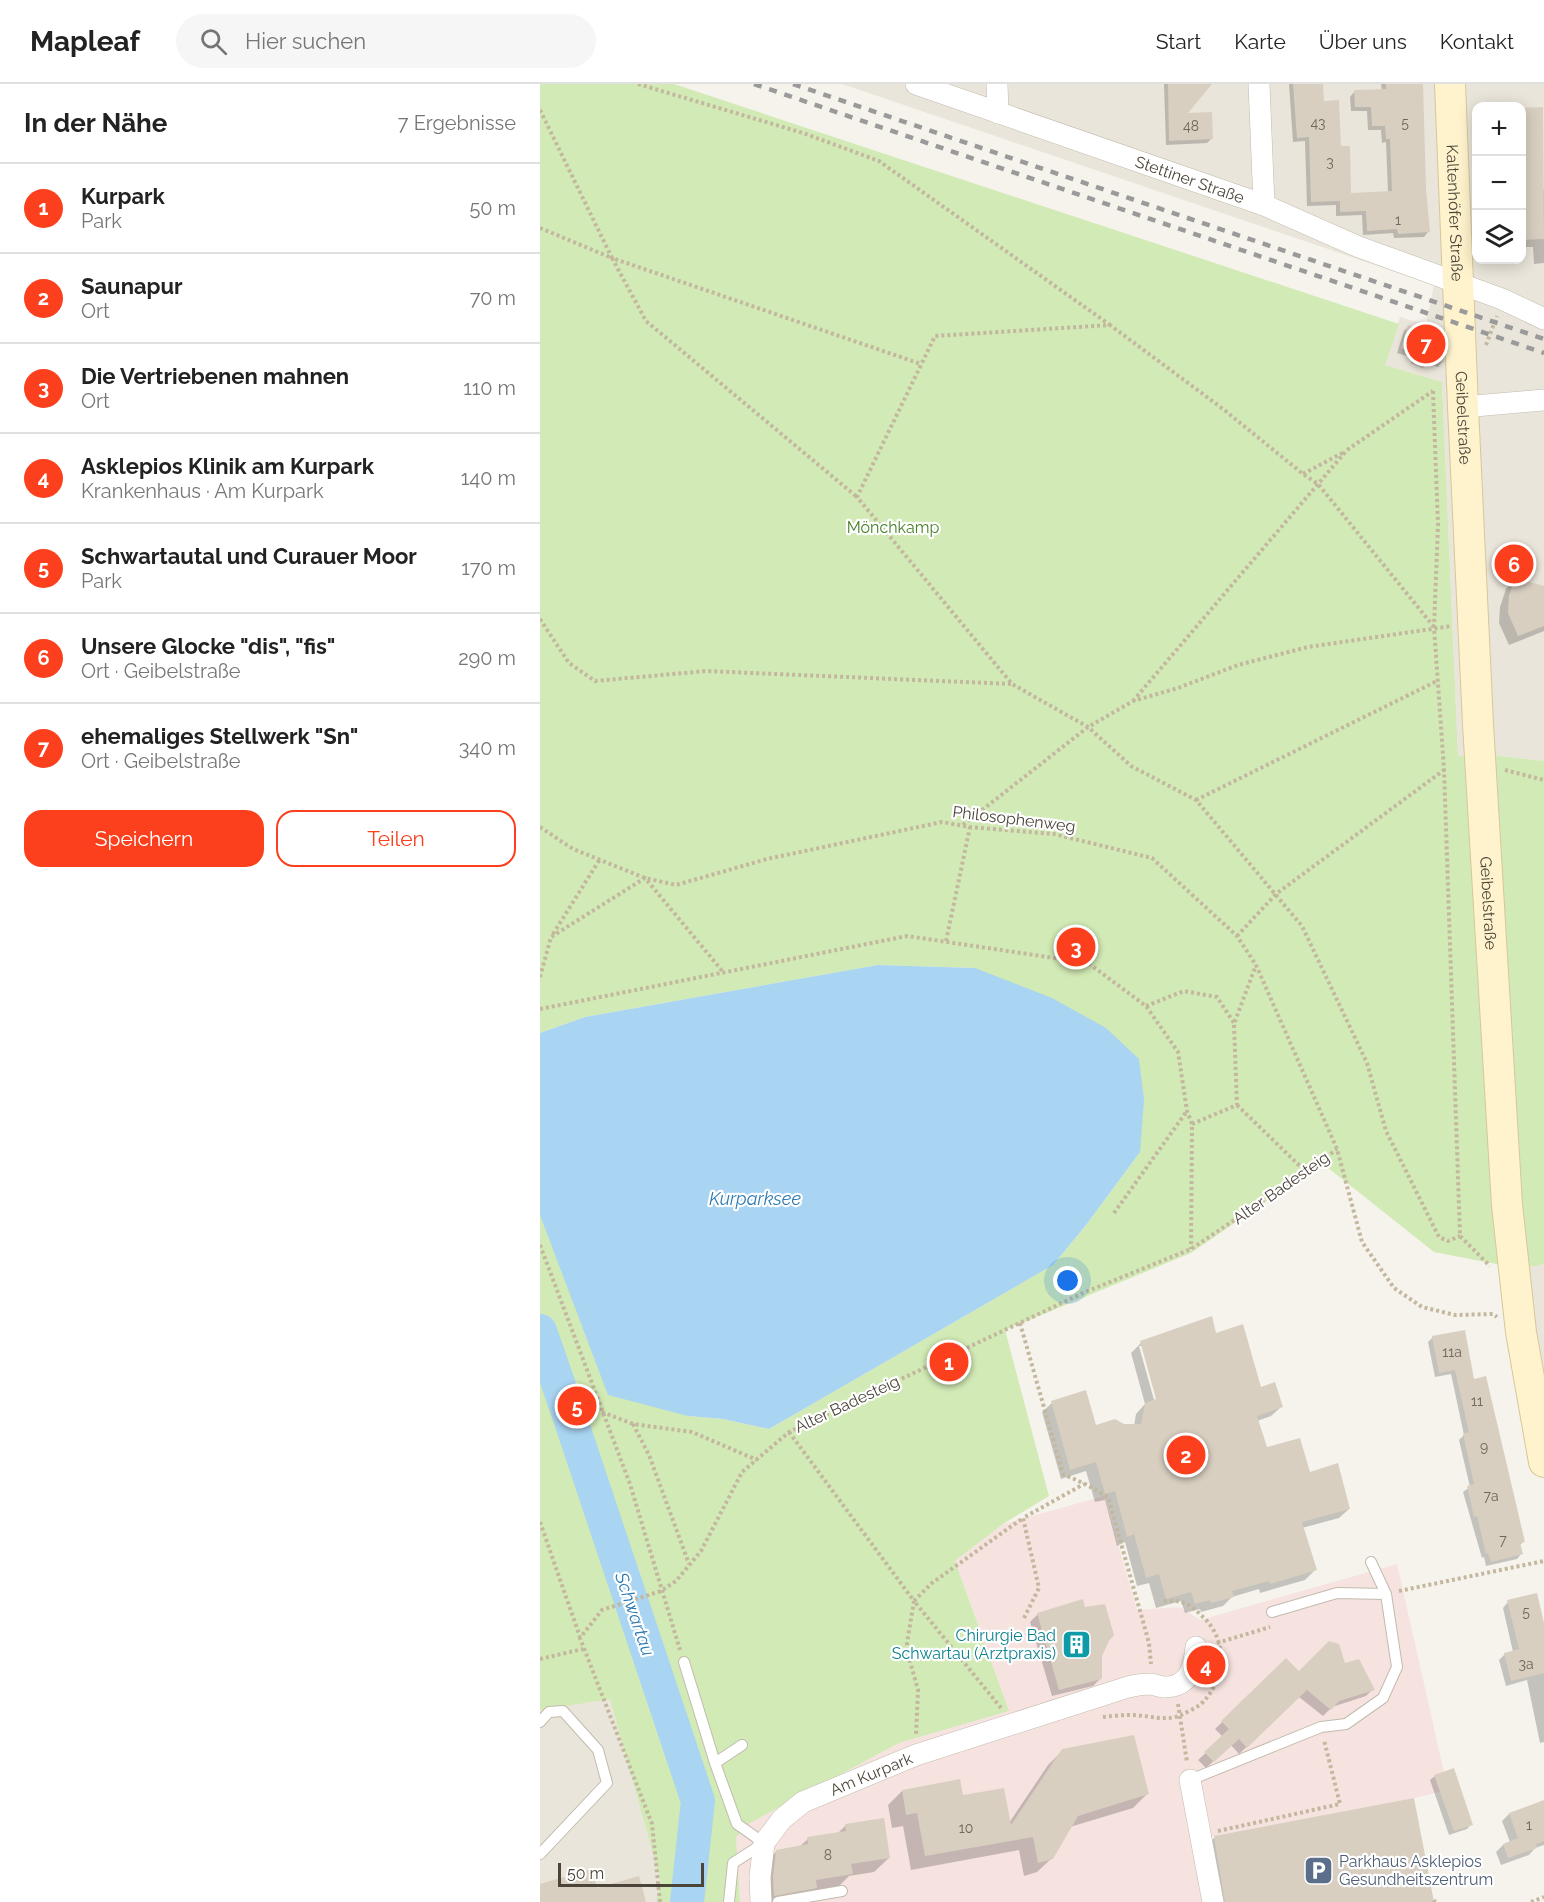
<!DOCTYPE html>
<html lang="de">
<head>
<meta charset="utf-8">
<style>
	:root { --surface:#fff; --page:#f6f6f6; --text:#222; --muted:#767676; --line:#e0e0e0; --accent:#fc3f1d }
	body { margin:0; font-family:Raleway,sans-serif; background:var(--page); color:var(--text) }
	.controls { position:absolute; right:18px; top:18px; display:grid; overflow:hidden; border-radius:12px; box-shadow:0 3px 15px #0003 }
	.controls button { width:54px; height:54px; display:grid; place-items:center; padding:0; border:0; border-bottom:2px solid var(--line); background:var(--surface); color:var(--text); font:30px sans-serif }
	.scale { position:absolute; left:18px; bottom:15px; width:146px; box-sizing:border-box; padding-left:6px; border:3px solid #4b4439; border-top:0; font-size:16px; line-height:21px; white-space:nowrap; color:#4b4439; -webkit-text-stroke:4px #fff; paint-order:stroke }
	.you { position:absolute; left:528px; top:1197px; width:21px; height:21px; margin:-15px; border:4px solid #fff; border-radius:50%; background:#1a73e8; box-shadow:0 0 0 9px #1a73e833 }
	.badge { display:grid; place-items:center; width:39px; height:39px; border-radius:50%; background:var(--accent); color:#fff; font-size:20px; font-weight:700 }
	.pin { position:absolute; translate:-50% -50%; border:3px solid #fff; box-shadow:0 2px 6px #0006 }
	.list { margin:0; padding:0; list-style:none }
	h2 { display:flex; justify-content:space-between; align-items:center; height:78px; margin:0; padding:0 24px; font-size:26px }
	h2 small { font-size:20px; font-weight:400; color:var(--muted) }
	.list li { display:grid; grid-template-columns:39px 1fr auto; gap:18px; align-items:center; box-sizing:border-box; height:90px; padding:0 24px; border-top:2px solid var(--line) }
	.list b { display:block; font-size:22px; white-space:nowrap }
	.list p { margin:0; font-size:20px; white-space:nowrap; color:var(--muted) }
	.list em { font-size:20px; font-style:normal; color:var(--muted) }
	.actions { display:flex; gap:12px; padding:18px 24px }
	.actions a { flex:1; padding:14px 0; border:2px solid var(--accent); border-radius:18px; text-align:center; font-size:21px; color:var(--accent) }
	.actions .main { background:var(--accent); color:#fff }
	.icon { flex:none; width:33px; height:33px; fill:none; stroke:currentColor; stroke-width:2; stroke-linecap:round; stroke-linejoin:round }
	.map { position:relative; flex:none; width:1004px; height:1818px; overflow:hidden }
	header { display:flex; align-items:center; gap:36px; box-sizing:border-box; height:84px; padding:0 30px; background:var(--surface); border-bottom:2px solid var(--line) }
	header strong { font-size:28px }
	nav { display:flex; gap:33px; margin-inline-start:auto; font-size:21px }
	.search { width:420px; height:54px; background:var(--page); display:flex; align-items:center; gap:15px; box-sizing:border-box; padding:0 21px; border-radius:33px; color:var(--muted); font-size:22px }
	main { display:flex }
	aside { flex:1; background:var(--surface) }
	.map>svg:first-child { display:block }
	.residential { fill:#eae5da; fill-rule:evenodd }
	.medical { fill:#f6e3e0 }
	.green { fill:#d2eab5 }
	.water { fill:#a9d4f2 }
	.shadow { fill:#0003; fill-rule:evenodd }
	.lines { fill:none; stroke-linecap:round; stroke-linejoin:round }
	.river { stroke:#a9d4f2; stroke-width:34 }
	.building { fill:#d8cfc1 }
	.lane-casing { stroke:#c2bbae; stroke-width:12 }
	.street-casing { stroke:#c2bbae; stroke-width:22 }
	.secondary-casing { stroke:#d6c79b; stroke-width:32 }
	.path { stroke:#c4b79f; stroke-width:4; stroke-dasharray:3 3; stroke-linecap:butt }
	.lane { stroke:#fff; stroke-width:10 }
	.street { stroke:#fff; stroke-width:21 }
	.secondary { stroke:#fff3cd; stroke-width:30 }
	.rail { stroke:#9a9a9a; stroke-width:4.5; stroke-dasharray:8 8; stroke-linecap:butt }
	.labels { text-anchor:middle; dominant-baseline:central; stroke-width:4.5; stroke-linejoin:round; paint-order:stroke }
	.number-label { font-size:14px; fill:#6e675b }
	.street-label { font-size:16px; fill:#4b4439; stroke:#fff }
	.park-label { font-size:16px; fill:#4a7f2a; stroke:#fff }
	.culture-label { font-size:16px; fill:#0d838f; stroke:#fff; text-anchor:end }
	.service-label { font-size:16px; fill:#4e5e75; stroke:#fff; text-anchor:start }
	.water-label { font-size:18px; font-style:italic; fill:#2e7ab2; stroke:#fff }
</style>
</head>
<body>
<header>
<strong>Mapleaf</strong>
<div class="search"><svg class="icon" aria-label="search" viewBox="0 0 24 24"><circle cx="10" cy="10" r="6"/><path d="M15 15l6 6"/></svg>Hier suchen</div>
<nav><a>Start</a><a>Karte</a><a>Über uns</a><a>Kontakt</a></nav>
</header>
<main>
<aside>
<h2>In der Nähe<small>7 Ergebnisse</small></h2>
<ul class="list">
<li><span class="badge">1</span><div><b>Kurpark</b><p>Park</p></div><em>50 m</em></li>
<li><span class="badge">2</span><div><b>Saunapur</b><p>Ort</p></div><em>70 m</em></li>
<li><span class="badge">3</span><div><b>Die Vertriebenen mahnen</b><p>Ort</p></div><em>110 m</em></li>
<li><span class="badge">4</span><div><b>Asklepios Klinik am Kurpark</b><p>Krankenhaus · Am Kurpark</p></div><em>140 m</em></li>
<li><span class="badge">5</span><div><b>Schwartautal und Curauer Moor</b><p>Park</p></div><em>170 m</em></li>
<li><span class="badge">6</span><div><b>Unsere Glocke &quot;dis&quot;, &quot;fis&quot;</b><p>Ort · Geibelstraße</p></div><em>290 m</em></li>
<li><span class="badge">7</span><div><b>ehemaliges Stellwerk &quot;Sn&quot;</b><p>Ort · Geibelstraße</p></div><em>340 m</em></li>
</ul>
<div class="actions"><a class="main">Speichern</a><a>Teilen</a></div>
</aside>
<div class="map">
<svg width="1004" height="1818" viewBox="0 0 1004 1818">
	<rect width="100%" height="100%" fill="#f6f3ec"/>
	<path class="residential" d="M302,0H1004V677L951,671L918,672L902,298L845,281L860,233L886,241L894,201ZM936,22H981V176H936Z
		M1004,1180V1299L982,1185Z
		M106,1549L144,1818H0V1581Z"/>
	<path class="medical" d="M564,1412L597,1526L640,1523L660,1536L857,1480L908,1706L874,1714L663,1754L675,1818H200L196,1753L210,1739L359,1659L469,1627L415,1477L463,1440Z"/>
	<path class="green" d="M0,0H134L859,240L845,281L902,298L918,672L951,671L1004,677V1180L982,1185L894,1168L782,1079L651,1169L465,1246L509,1412L463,1440L415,1477L469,1627L359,1659L210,1739L196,1753L200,1818H116L121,1798L70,1615L0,1626V1089L148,1332L183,1335L229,1345L513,1181L546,1141L600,1068L435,884L338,881L45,933L0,949Z"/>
	<path class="water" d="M338,881L435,884L512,914L566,944L599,975L604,1016L600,1068L546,1141L513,1181L229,1345L183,1335L148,1332L68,1311L0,1131V949L45,933Z"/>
	<path class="shadow" d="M624,0H669L645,30L672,54L667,59L626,61Z
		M749,0H781L782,19L800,64L809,110L848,108L846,58L842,59L841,46H828L827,27H811L810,13L814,8L842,7L841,0H883V54L888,148L884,153L854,154L853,149L823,151L822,131L796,132V121L767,122L765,57L753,58Z
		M981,25L1004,108V179L994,180L993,163H981Z
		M936,31V145L934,34Z
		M869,242L901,254L902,278L898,283L887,279L883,284L871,279L873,274L857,269L864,247Z
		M975,495L1004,503V547L969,561L959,539L960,523L966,505Z
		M675,1251L720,1305L741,1323L731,1332L717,1337L726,1364L769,1390L809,1425L799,1434L762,1444L775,1486L765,1496L720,1509L719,1505L692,1513L683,1522L661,1528L660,1525L645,1529L641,1517L616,1524L609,1499L597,1502L585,1458L577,1462L565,1416L555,1418L546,1387L521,1395L502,1328L512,1319L555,1343L594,1342L596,1330L605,1320L591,1269L601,1259ZM599,1262H603L619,1322L616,1323Z
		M893,1253L932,1297L983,1458L979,1462L981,1470L977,1475L946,1482L944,1473L942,1474L923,1408L930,1403L919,1356L924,1351L911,1290L895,1293L888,1258Z
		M968,1518L1004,1561V1658L1000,1659L987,1596L966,1602L959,1576L965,1570L973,1568L963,1524Z
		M498,1530L561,1572L560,1595L553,1602L512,1612L490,1538Z
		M746,1576L759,1589L805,1581L833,1605L826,1612L792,1623L783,1632L759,1613L699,1670L691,1661L666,1684L658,1676L683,1653L675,1645Z
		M523,1666L607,1710L593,1724L530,1743L512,1774L497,1788L484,1792L479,1766L371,1786L363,1742L352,1744L348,1721L362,1707L421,1713L469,1739L508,1681Z
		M895,1692L931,1740L927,1745L909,1751L890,1696Z
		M1004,1717V1761L995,1764L989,1771L961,1781L956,1768L963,1761L970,1758L962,1737L969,1730Z
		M306,1741L349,1774L334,1788L309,1792L297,1804L258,1818H220L222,1781L237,1767L259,1763L268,1755L297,1750Z
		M674,1754L892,1818H675L665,1763Z"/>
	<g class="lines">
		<path class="river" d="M0,1247L27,1325L158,1717L147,1818"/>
	</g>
	<path class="building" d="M628,0H672L648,29L672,28L673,55L629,57Z
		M753,0H783L784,17L799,16L801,62H810L811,109L852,107L850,55H846L845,42H832L831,23H815L814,6L846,5V0H883L886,105L890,148L858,150L857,145L827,147L826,127L800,128V117L771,118L769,53L757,54Z
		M1003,23L1004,155L981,156V24Z
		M868,241L903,253L904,279L891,275L889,280L875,275L877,270L861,264Z
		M975,494L1004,502V542L978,552L968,529L969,512Z
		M672,1232L676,1249L703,1240L721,1303L735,1298L743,1323L717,1332L727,1363L760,1354L770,1388L798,1379L810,1425L762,1438L777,1486L730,1500L729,1497L692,1507L694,1513L671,1519L670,1516L655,1520L651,1508L626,1515L619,1490L606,1494L594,1450L587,1453L575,1407L565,1410L556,1378L530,1386L511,1317L546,1306L556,1341L575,1335L584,1340H601L605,1319L616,1315L600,1257Z
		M925,1246L934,1295L946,1292L985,1458L980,1459L983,1470L951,1478L948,1469L946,1470L937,1432L934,1433L927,1402L934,1400L923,1350L929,1348L915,1286L899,1289L892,1252Z
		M997,1509L1004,1539V1589L971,1597L964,1569L979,1565L967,1516Z
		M543,1515L545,1523L565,1520L574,1551L569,1557L562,1572V1595L519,1606L497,1529Z
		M789,1557L799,1560L805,1579L819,1575L835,1606L799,1617L791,1626L767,1606L707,1664L699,1655L674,1678L664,1668L689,1645L681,1637L746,1574L759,1587Z
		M594,1651L609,1710L538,1732L513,1775L498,1779L493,1753L385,1772L377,1729L366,1731L362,1706L420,1695L423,1711L464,1704L471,1741L522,1665Z
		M914,1684L933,1741L914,1747L894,1691Z
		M874,1714L894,1818H685L674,1752Z
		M1004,1716V1757L996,1760L997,1764L968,1774L963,1760L978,1754L969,1729Z
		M344,1734L350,1774L311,1780L313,1790L276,1796L277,1804L234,1812L233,1793L236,1766L268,1760L267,1753L306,1747L305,1740Z
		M52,1785L57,1804L99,1792L106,1818H0V1800Z"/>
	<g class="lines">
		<defs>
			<path id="lane" d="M831,1478L846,1510
				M144,1578L175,1679L197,1740L224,1759L193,1779L189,1818
				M0,1638L9,1628L23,1627L58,1666L67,1699L0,1770
				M175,1679L202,1661
				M650,1696L781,1643L806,1640L843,1614L857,1583L846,1510L797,1509L732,1528
				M238,1818L302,1807"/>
			<g id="street">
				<path id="s1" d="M376,0L724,121L819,163L962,215L1004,235"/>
				<path d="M457,0L458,29"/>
				<path d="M719,0L724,121"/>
				<path d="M923,323L1004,316"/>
				<path d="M650,1696L673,1818"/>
				<path id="s2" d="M221,1818L220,1793L224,1759L242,1735L263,1718L376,1671L588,1603C596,1601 603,1600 611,1600C616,1601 621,1603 625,1603C650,1603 654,1582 656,1563"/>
			</g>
			<g id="secondary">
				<path id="s3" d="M910,0L923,323L938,640L967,1121L981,1248L1004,1378"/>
			</g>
		</defs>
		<use href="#lane" class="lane-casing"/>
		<use href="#street" class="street-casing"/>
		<use href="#secondary" class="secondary-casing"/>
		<path class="path" d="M98,0L263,49L339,77L570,241
			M0,26L72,174L381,280
			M0,144L72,174L106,237L317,413
			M946,261L957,232
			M893,307L898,441L894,543L904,685L920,1152L950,1182
			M763,390L804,368
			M0,535L29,579L55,597L166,587L471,600
			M894,543L778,400L763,390L683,325L570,241L395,252L317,413L472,600L548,643L591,682L656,716L762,842L827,979L846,1047L899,1153L908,1157L920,1152
			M593,617L807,366L893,307
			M965,686L1004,696
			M656,716L897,597
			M423,741L548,643L593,617L638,604L698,581L768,563L912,542
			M0,743L33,765L105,794L136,801L227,775L402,738L430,743L514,750L612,774L697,852L716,881L797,1065L822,1158L854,1204L882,1223L915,1231L953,1230L957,1233
			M13,850L60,775
			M697,852L736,810L904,686
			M406,857L430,743
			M0,893L11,853L105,794L184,889
			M606,922L644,907L677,913L694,939
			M0,925L367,852L548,879L606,922L638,968L647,1027L652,1040L651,1165
			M697,1021L766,1088
			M652,1040L697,1021L694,940L716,881
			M574,1129L647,1027
			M0,1161L90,1400L140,1566
			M480,1239L523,1390L545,1400L568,1413L609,1559L611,1580
			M62,1328L93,1340L152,1348L217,1376
			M93,1340L109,1371L149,1480
			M249,1348L374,1517L367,1559L368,1570L378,1606L376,1651
			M0,1438L40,1553
			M859,1507L1004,1477
			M484,1534L499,1504L483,1434L544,1400
			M677,1559L730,1543
			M0,1575L43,1565
			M638,1620L647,1678
			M461,1624L374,1517L392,1499L483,1434
			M563,1633C572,1632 582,1631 591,1631C608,1631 625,1638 641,1631C647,1628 656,1624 661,1620C685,1597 689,1557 663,1533C657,1527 650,1520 641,1518C635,1516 628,1517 622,1517
			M678,1747L800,1720L784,1656
			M894,1816L895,1818
			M120,1818L112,1740L40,1554L62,1526L121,1507L136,1497L161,1467L202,1388L249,1348L543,1209L651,1165L766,1088L797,1065
			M991,1818L1004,1813"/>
		<use href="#lane" class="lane"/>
		<use href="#street" class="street"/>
		<use href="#secondary" class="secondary"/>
		<path class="rail" d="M214,0L1004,269
			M253,0L1004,255"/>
	</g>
	<defs>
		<symbol id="building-square" viewBox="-11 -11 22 22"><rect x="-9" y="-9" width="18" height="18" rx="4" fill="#0f9aa8" stroke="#fff"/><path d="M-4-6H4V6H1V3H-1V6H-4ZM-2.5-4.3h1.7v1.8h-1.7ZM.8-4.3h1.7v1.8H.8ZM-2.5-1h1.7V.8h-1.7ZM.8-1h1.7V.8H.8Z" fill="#fff"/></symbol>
		<symbol id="parking-square" viewBox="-11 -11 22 22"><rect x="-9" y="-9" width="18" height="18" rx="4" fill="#5c6f8a" stroke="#fff"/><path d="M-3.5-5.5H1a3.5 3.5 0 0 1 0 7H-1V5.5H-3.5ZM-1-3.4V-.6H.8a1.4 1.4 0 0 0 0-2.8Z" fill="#fff"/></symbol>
	</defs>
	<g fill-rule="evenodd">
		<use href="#building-square" x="520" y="1544" width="33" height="33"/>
		<use href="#parking-square" x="762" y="1770" width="33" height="33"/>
	</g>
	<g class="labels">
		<g class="number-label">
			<text x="778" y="39">43</text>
			<text x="865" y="39">5</text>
			<text x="651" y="42">48</text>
			<text x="790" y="78">3</text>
			<text x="858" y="136">1</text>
			<text x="912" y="1268">11a</text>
			<text x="937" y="1317">11</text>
			<text x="944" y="1363">9</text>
			<text x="951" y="1412">7a</text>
			<text x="963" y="1456">7</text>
			<text x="986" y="1528">5</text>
			<text x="986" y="1580">3a</text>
			<text x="989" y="1741">1</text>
			<text x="426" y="1744">10</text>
			<text x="288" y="1771">8</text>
		</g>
		<g class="street-label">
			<text stroke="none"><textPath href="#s1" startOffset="290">Stettiner Straße</textPath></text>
			<text stroke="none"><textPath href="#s3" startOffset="129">Kaltenhöfer Straße</textPath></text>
			<text stroke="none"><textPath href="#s3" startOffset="334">Geibelstraße</textPath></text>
			<text transform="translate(474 735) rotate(7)">Philosophenweg</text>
			<text stroke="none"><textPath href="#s3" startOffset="820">Geibelstraße</textPath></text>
			<text transform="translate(741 1104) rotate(-35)">Alter Badesteig</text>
			<text transform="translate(307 1320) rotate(-25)">Alter Badesteig</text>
			<text stroke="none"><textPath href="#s2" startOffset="190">Am Kurpark</textPath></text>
		</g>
		<g class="park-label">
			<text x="353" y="443">Mönchkamp</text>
		</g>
		<g class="culture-label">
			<text x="516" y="1551">Chirurgie Bad<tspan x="516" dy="18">Schwartau (Arztpraxis)</tspan></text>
		</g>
		<g class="service-label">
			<text x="799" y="1777">Parkhaus Asklepios<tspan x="799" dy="18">Gesundheitszentrum</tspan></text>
		</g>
		<g class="water-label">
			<text x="215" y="1114">Kurparksee</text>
			<text transform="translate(95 1530) rotate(71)">Schwartau</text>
		</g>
	</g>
</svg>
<div class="controls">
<button>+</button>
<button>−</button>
<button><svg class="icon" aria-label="layers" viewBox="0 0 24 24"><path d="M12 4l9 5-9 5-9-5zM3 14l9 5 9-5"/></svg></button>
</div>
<div class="scale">50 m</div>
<div class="you"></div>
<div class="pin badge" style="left:409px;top:1278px">1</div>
<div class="pin badge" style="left:646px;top:1371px">2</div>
<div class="pin badge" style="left:536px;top:863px">3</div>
<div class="pin badge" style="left:666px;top:1581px">4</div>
<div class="pin badge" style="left:37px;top:1322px">5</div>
<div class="pin badge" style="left:974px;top:480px">6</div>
<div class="pin badge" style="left:886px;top:260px">7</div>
</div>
</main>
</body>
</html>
